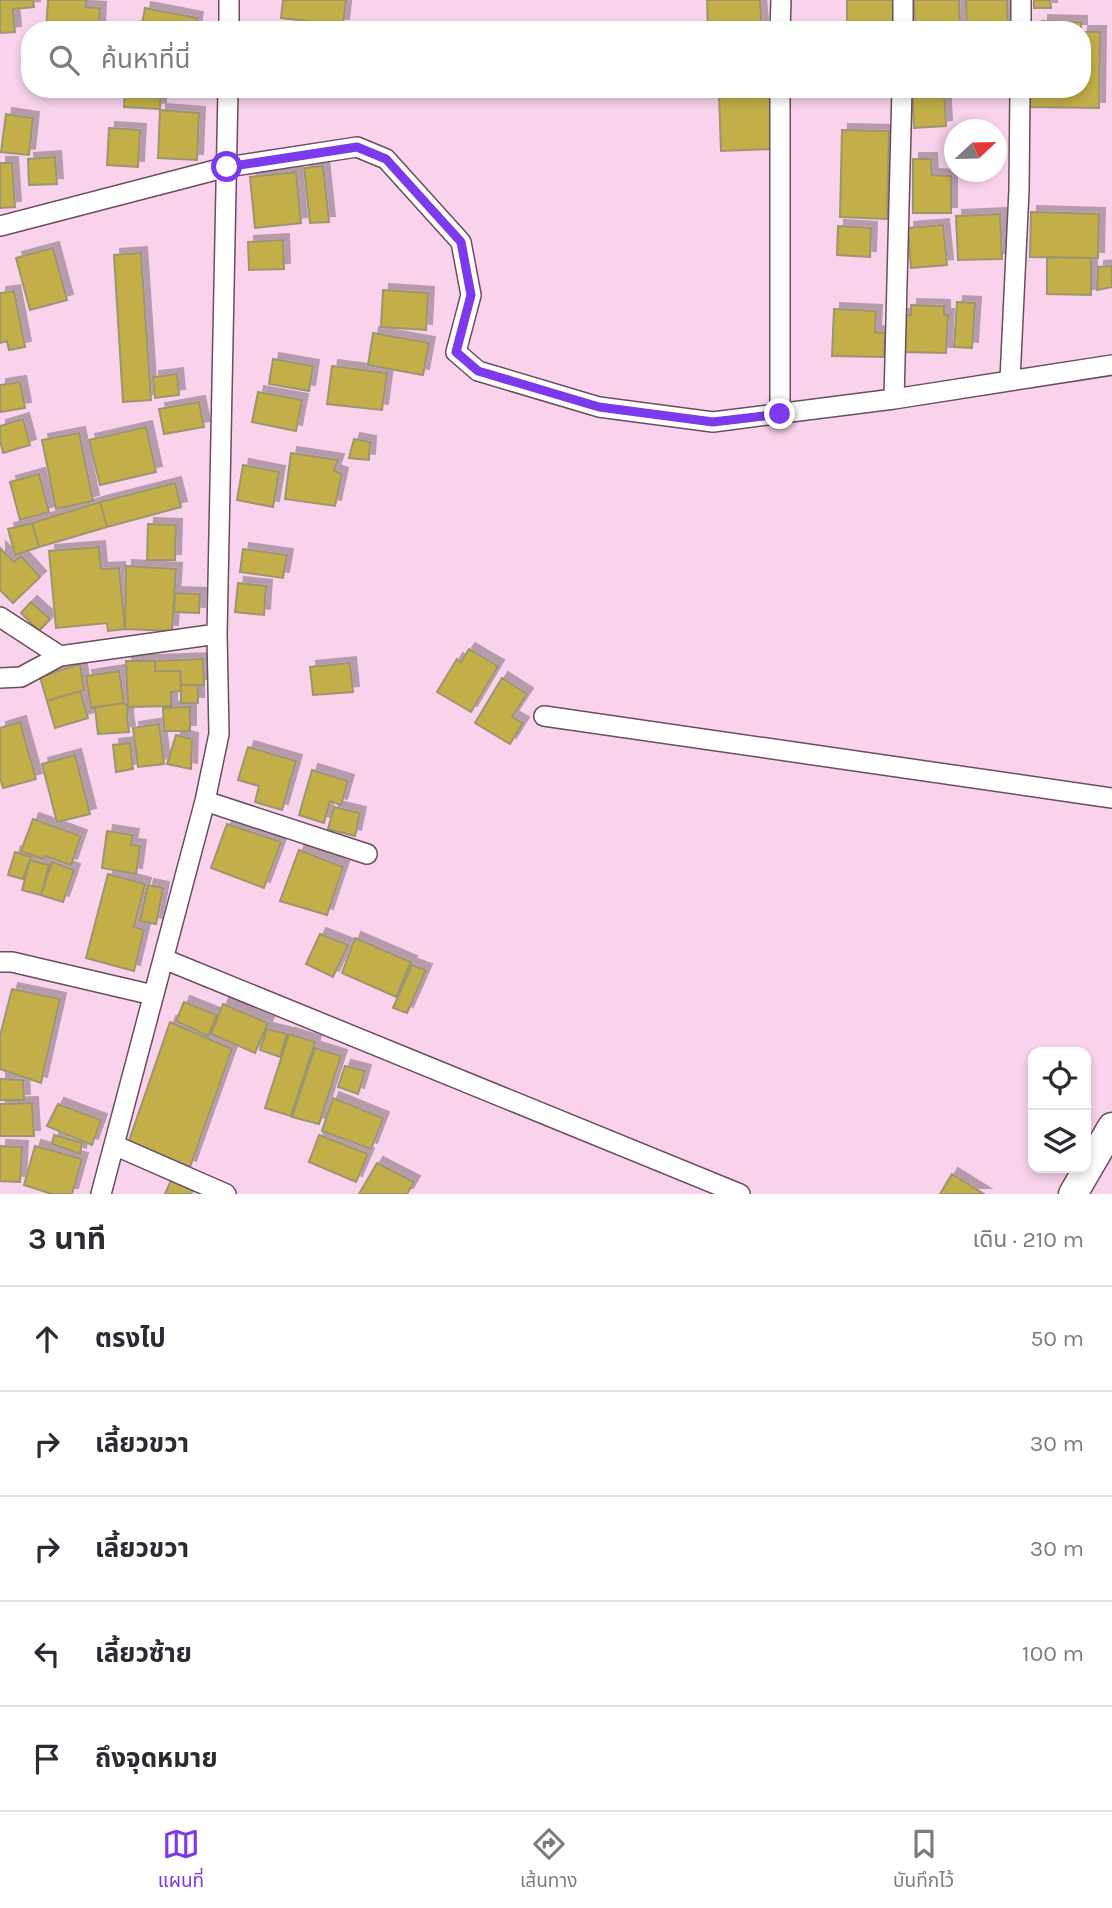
<!DOCTYPE html>
<html lang="th">
<head>
<meta charset="utf-8">
<style>
	:root { --surface:#fff; --page:#f7f7f7; --text:#2b2b33; --muted:#7c7c81; --line:#e1e1e2; --accent:#7c3aed }
	body { margin:0; font-family:Karla,"Noto Sans Thai",sans-serif; background:var(--page); color:var(--text) }
	.controls { position:absolute; right:21px; bottom:21px; display:grid; overflow:hidden; border-radius:14px; box-shadow:0 4px 10px #0003 }
	.controls button { width:63px; height:63px; display:grid; place-items:center; padding:0; border:0; border-bottom:2px solid var(--line); background:var(--surface); color:var(--text); font:35px sans-serif }
	.compass { position:absolute; left:944px; top:119px; width:63px; height:63px; border-radius:50%; background:var(--surface); box-shadow:0 4px 10px #0003; rotate:68deg }
	.stop { position:absolute; width:21px; height:21px; margin:-16px; border:5px solid #7c3aed; border-radius:50%; background:#fff }
	.stop.end { background:#7c3aed; border-color:#fff; box-shadow:0 2px 7px #0008 }
	.list { margin:0; padding:0; list-style:none }
	h2 { display:flex; justify-content:space-between; align-items:center; height:91px; margin:0; padding:0 28px; font-size:30px }
	h2 small { font-size:23px; font-weight:400; color:var(--muted) }
	.list li { display:grid; grid-template-columns:46px 1fr auto; gap:21px; align-items:center; box-sizing:border-box; height:105px; padding:0 28px; border-top:2px solid var(--line) }
	.list b { display:block; font-size:26px; white-space:nowrap }
	.list em { font-size:23px; font-style:normal; color:var(--muted) }
	.icon { flex:none; width:38px; height:38px; fill:none; stroke:currentColor; stroke-width:2; stroke-linecap:round; stroke-linejoin:round }
	.map { position:relative; flex:none; width:1112px; height:1194px; overflow:hidden }
	.search { position:absolute; background:var(--surface); box-shadow:0 4px 10px #0003; left:21px; right:21px; top:21px; height:77px; display:flex; align-items:center; gap:18px; box-sizing:border-box; padding:0 24px; border-radius:28px; color:var(--muted); font-size:26px }
	.sheet { height:616px; background:var(--surface) }
	nav { display:flex; justify-content:space-around; align-items:center; box-sizing:border-box; height:98px; border-top:2px solid var(--line); background:var(--surface); font-size:19px; color:var(--muted) }
	nav a { display:grid; justify-items:center; gap:4px }
	nav .on { color:var(--accent) }
	.map>svg:first-child { display:block }
	.building { fill:#c2af48; stroke:#9c9571; stroke-width:2; filter:url(#shadow) }
	.lines { fill:none; stroke-linecap:round; stroke-linejoin:round }
	.street-casing { stroke:#6b4c61; stroke-width:22 }
	.secondary-casing { stroke:#6b4c61; stroke-width:31 }
	.street { stroke:#fff; stroke-width:19 }
	.secondary { stroke:#fff; stroke-width:28 }
	.route { stroke:#7c3aed; stroke-width:9 }
</style>
</head>
<body>
<div class="map">
<svg width="1112" height="1194" viewBox="0 0 1112 1194">
	<defs>
		<filter id="shadow"><feDropShadow dx="6" dy="-6" stdDeviation="0" flood-color="#0004"/></filter>
	</defs>
	<rect width="100%" height="100%" fill="#f8d3eb"/>
	<path class="building" d="M0,0H33L34,7L13,9L15,32L0,33Z
		M48,0H87L86,7L100,8L99,30H46Z
		M283,0H346L343,25L281,18Z
		M707,0H760L762,30H708Z
		M847,0H895V30H847Z
		M914,0H959L960,30H915Z
		M966,0H1007L1008,30H967Z
		M1034,0H1050L1051,8H1034Z
		M145,8L197,18L195,30H141Z
		M1042,21L1081,22V30H1030L1042,29Z
		M1082,32H1100L1099,108L1029,107V89H1082Z
		M125,89H161L160,109L124,107Z
		M912,89H944L946,126L914,128Z
		M770,94L773,149L721,151L719,96Z
		M160,110L199,113L197,160L158,158Z
		M6,114L33,118L29,155L1,152Z
		M109,128L140,130L138,167L107,165Z
		M842,130L889,131L887,219L840,217Z
		M55,157L57,184L29,185L28,159Z
		M913,159H931L932,175L951,176V213H913Z
		M0,163H12L15,207L0,208Z
		M323,166L329,222L310,223L304,168Z
		M296,172L301,223L255,228L250,177Z
		M1031,212L1099,214L1098,258L1030,257Z
		M1000,214L1002,259L958,260L956,216Z
		M943,225L947,265L911,268L908,228Z
		M838,226L871,228L870,257L837,255Z
		M283,240L284,269L249,270L248,242Z
		M53,248L67,300L30,310L16,258Z
		M141,253L151,400L123,402L114,255Z
		M1047,257L1091,258V295L1047,294Z
		M1112,266V287L1097,290L1098,267Z
		M383,290L428,293L426,330L381,327Z
		M14,291L25,347L9,350L7,341L0,343V293Z
		M957,302L975,303L972,348L954,347Z
		M911,305L944,306V315H948L946,353L901,352L902,315H911Z
		M834,309L876,311L875,332L885,333L884,357L832,356Z
		M373,333L429,343L423,375L368,365Z
		M273,359L313,366L309,391L269,384Z
		M332,366L387,373L382,410L327,404Z
		M177,374L179,395L155,398L153,377Z
		M20,382L25,408L0,412V385Z
		M258,392L302,400L296,431L252,422Z
		M199,402L204,427L164,434L159,409Z
		M23,419L30,445L3,453L0,440V426Z
		M146,427L156,472L100,485L89,440Z
		M79,433L93,501L56,509L42,440Z
		M354,439L370,442L369,460L349,458Z
		M291,453L338,460L334,471L342,474L335,506L285,499Z
		M243,465L279,472L273,507L237,500Z
		M39,474L49,512L20,520L10,482Z
		M175,483L181,507L107,527L100,502Z
		M100,502L107,527L39,547L32,523Z
		M32,523L39,547L15,555L8,529Z
		M148,524L176,525L175,560H147Z
		M99,547L101,569L119,568L125,629L108,631L107,623L56,628L49,551Z
		M0,548L14,562L21,556L40,577L13,603L0,590Z
		M243,549L287,555L283,578L240,572Z
		M126,566L176,569L172,631L125,629Z
		M238,583L266,586L264,615L235,612Z
		M175,593L200,594L199,613L174,612Z
		M31,602L50,619L39,631L21,613Z
		M469,649L498,666L471,712L437,692L457,659L461,662Z
		M203,659L204,685H181L180,671H155V661Z
		M126,661H155V671H180L181,691L171,692V706L128,707Z
		M350,663L353,692L313,695L310,667Z
		M80,664L84,690L47,701L40,677Z
		M119,671L124,703L91,708L86,676Z
		M502,678L527,694L512,717L523,723L510,744L475,723Z
		M181,685H198V703H181Z
		M80,691L88,718L55,728L47,701Z
		M124,703L128,707L127,719L129,732L98,734L95,707Z
		M190,707V731H164L163,708Z
		M20,722L36,779L3,788L0,778V728Z
		M159,724L164,764L138,767L133,728Z
		M176,735L192,739L191,769L167,764Z
		M130,743L133,769L116,772L113,745Z
		M248,747L296,761L282,810L255,802L259,786L238,780Z
		M75,755L90,814L57,822L42,764Z
		M312,770L348,781L341,805L330,801L324,823L299,815Z
		M334,807L360,813L355,836L328,829Z
		M33,819L81,836L71,865L45,856L43,859L21,851Z
		M227,824L281,842L264,888L211,868Z
		M107,831L133,835L131,845L140,846L136,874L102,868Z
		M299,850L343,867L327,915L280,901Z
		M15,852L31,857L23,879L8,875Z
		M30,860L49,865L41,895L22,890Z
		M52,862L74,870L63,902L41,895Z
		M108,874L145,884L134,927L144,930L134,971L86,958Z
		M148,885L163,888L156,924L140,921Z
		M320,934L348,945L333,977L306,964Z
		M355,938L411,962L396,997L342,973Z
		M412,965L426,970L407,1013L393,1008Z
		M12,989L60,999L41,1083L0,1069V1036Z
		M184,1002L217,1015L208,1036L176,1021Z
		M223,1004L268,1023L255,1053L211,1034Z
		M170,1022L232,1049L190,1167L129,1141Z
		M267,1029L287,1034L280,1057L260,1050Z
		M289,1034L315,1042L291,1116L265,1108Z
		M315,1048L341,1056L319,1124L292,1117Z
		M345,1066L365,1071L358,1094L338,1087Z
		M0,1079L23,1080L24,1100H0Z
		M333,1098L383,1118L371,1149L322,1131Z
		M32,1103L34,1136H0V1104Z
		M58,1104L101,1120L92,1145L47,1126Z
		M54,1135L82,1143L80,1154L52,1144Z
		M319,1135L368,1154L356,1182L309,1162Z
		M0,1146L22,1147L20,1182L0,1181Z
		M35,1146L82,1159L72,1194H52L24,1185Z
		M377,1163L414,1182L407,1194H359Z
		M952,1174L984,1194H940Z
		M171,1180L193,1190L191,1194H165Z"/>
	<g class="lines">
		<defs>
			<path id="street" d="M229,30V0
				M780,30L781,0
				M903,30V0
				M1021,30V0
				M0,226L227,167L357,147L386,159L461,242L471,295L456,352L478,371L599,407L713,422L894,399L1112,365
				M1010,380L1019,190L1020,89
				M894,399L902,89
				M780,414V89
				M0,617L60,656
				M0,678L21,677L60,656L217,634
				M544,716L1112,798
				M205,801L367,854
				M164,959L740,1194
				M0,962H12L153,995
				M114,1145L226,1194
				M101,1194L205,801L219,734L217,634L228,89"/>
			<path id="secondary" d="M1073,1194L1112,1127"/>
		</defs>
		<use href="#street" class="street-casing"/>
		<use href="#secondary" class="secondary-casing"/>
		<use href="#street" class="street"/>
		<use href="#secondary" class="secondary"/>
	</g>
	<g class="lines">
		<path class="route" d="M227,167L357,147L386,159L461,242L471,295L456,352L478,371L599,407L713,422L780,414"/>
	</g>
</svg>
<div class="controls">
<button><svg class="icon" aria-label="locate" viewBox="0 0 24 24"><circle cx="12" cy="12" r="6"/><path d="M12 2v4M12 18v4M2 12h4M18 12h4"/></svg></button>
<button><svg class="icon" aria-label="layers" viewBox="0 0 24 24"><path d="M12 4l9 5-9 5-9-5zM3 14l9 5 9-5"/></svg></button>
</div>
<svg class="compass" viewBox="-18 -18 36 36"><path d="M0-13l5 13h-10z" fill="#e53935"/><path d="M0 13l5-13h-10z" fill="#7c7c81"/></svg>
<div class="stop" style="left:227px;top:167px"></div>
<div class="stop end" style="left:780px;top:414px"></div>
<div class="search"><svg class="icon" aria-label="search" viewBox="0 0 24 24"><circle cx="10" cy="10" r="6"/><path d="M15 15l6 6"/></svg>ค้นหาที่นี่</div>
</div>
<section class="sheet">
<h2>3 นาที<small>เดิน · 210 m</small></h2>
<ul class="list">
<li><svg class="icon" aria-label="ahead" viewBox="0 0 24 24"><path d="M12 20V5M6 11l6-6 6 6"/></svg><div><b>ตรงไป</b></div><em>50 m</em></li>
<li><svg class="icon" aria-label="right" viewBox="0 0 24 24"><path d="M7 20v-9h11M14 6l5 5-5 5"/></svg><div><b>เลี้ยวขวา</b></div><em>30 m</em></li>
<li><svg class="icon" aria-label="right" viewBox="0 0 24 24"><path d="M7 20v-9h11M14 6l5 5-5 5"/></svg><div><b>เลี้ยวขวา</b></div><em>30 m</em></li>
<li><svg class="icon" aria-label="left" viewBox="0 0 24 24"><path d="M17 20v-9H6M10 6l-5 5 5 5"/></svg><div><b>เลี้ยวซ้าย</b></div><em>100 m</em></li>
<li><svg class="icon" aria-label="arrive" viewBox="0 0 24 24"><path d="M6 21V4h12l-3 4 3 4H6"/></svg><div><b>ถึงจุดหมาย</b></div></li>
</ul>
</section>
<nav>
<a class="on"><svg class="icon" aria-label="map" viewBox="0 0 24 24"><path d="M3 6l6-2 6 2 6-2v14l-6 2-6-2-6 2zM9 4v14M15 6v14"/></svg>แผนที่</a>
<a><svg class="icon" aria-label="directions" viewBox="0 0 24 24"><path d="M12 3l9 9-9 9-9-9zM9 14v-3h6M13 9l2 2-2 2"/></svg>เส้นทาง</a>
<a><svg class="icon" aria-label="saved" viewBox="0 0 24 24"><path d="M7 4h10v16l-5-4-5 4z"/></svg>บันทึกไว้</a>
</nav>
</body>
</html>
